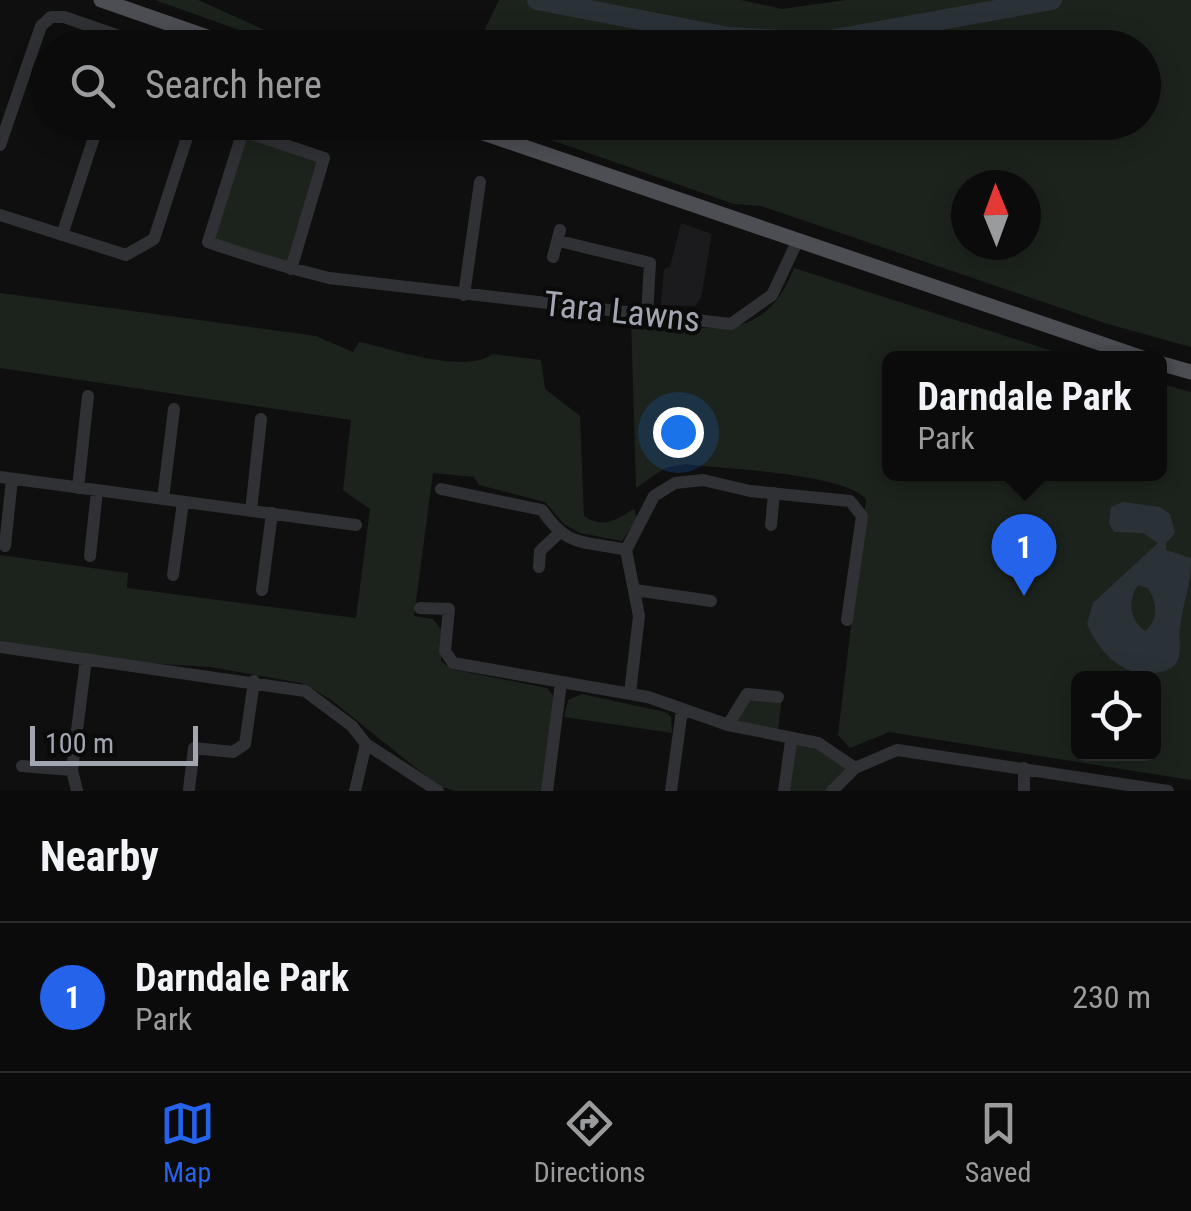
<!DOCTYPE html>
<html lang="en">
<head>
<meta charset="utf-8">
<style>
	:root { --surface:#0b0b0c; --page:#19191a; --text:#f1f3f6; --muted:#9a9b9d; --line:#2b2b2d; --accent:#2563eb }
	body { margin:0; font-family:"Roboto Condensed",sans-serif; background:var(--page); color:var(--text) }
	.controls { position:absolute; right:30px; bottom:30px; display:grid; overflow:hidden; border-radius:15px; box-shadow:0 5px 25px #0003 }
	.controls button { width:90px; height:90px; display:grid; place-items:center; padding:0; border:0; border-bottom:2px solid var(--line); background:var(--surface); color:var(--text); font:50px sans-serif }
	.compass { position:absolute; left:951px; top:170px; width:90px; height:90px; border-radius:50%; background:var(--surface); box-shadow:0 5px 25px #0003; rotate:359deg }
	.scale { position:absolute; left:30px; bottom:25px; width:168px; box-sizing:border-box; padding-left:10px; border:5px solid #a1a6b0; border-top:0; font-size:28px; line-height:35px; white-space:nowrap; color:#a1a6b0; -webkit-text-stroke:8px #0a0a0b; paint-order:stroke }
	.you { position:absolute; left:678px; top:432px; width:35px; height:35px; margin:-25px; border:8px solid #fff; border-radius:50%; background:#1a73e8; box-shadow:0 0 0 15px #1a73e833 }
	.badge { display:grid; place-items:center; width:65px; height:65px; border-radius:50%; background:var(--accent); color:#fff; font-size:32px; font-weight:700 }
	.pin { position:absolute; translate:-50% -82px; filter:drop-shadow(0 2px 5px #0008) }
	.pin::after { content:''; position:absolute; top:52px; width:35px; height:30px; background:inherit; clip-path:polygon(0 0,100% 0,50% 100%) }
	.popup { position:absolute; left:882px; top:351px; width:285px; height:130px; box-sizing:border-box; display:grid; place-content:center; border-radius:15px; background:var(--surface); filter:drop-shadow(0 2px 8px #0005); font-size:32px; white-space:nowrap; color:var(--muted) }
	.popup b { font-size:38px; color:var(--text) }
	.popup::after { content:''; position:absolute; left:50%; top:100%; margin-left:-20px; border:20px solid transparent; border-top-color:var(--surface) }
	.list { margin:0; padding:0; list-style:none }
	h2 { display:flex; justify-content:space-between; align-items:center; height:130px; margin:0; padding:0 40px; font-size:42px }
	h2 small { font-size:32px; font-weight:400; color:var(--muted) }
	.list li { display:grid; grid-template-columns:65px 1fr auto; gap:30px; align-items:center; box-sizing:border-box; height:150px; padding:0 40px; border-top:2px solid var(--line) }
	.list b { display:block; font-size:38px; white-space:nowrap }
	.list p { margin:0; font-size:32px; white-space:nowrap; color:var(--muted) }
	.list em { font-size:32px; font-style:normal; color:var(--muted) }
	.icon { flex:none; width:55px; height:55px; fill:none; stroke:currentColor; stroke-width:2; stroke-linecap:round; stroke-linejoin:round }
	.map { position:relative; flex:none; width:1191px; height:791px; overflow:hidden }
	.search { position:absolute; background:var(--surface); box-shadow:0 5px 25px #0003; left:30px; right:30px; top:30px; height:110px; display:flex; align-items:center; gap:25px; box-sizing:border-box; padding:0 35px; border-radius:55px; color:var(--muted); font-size:38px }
	.sheet { height:280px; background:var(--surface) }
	nav { display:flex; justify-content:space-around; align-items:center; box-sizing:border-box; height:140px; border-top:2px solid var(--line); background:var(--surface); font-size:28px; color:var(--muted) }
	nav a { display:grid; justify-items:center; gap:5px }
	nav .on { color:var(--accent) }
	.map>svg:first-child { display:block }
	.built { fill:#1b1b1d }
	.green { fill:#1c231c; fill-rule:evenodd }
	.water { fill:#2a3238; fill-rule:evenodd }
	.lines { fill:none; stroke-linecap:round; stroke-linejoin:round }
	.river { stroke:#2a3238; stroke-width:20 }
	.minor { stroke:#303135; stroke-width:12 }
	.major { stroke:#4d4e54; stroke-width:15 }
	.labels { text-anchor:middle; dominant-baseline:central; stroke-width:8; stroke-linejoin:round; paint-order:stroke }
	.street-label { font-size:35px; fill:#a1a6b0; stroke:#0a0a0b }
</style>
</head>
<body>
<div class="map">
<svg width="1191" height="791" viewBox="0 0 1191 791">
	<rect width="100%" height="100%" fill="#0f0f10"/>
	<path class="built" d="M681,223L712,234L701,298L695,306L661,305L664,269L670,267Z"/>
	<path class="green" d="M155,0H198L296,44L287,47Z
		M499,0H741L782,9L846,0H1191V347L1108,324L761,206L734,204L503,123L1144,122V48L476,47ZM1026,185V245H966V185Z
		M243,134L322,161L291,269L210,238Z
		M794,268L1074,358H889V474H1159V383L1191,392V780L889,732L850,748L838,735L866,499C842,473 724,469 685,464L665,468L636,488L631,319C702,326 762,351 794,268ZM1078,678H1154V754H1078Z
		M0,293L316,336L353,352L359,342C395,349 463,375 493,354L541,360L545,389L580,416L584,516C603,529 616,520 634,509L637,518L622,541L580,533L564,524L545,502L479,485L474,477L433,473L414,616L433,619L441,629V661L451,669L547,688L554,697L542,791H455L437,785L330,699L301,683L210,667L86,659L0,645V555L128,573L127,588L356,618L370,509L343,490L351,420L0,368Z
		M582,694L665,712L671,717L672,733L564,717L568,700Z
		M747,694L782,698L777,737L728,725Z
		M791,741L818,743L854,768L828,791H784Z"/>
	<path class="water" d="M1123,502L1160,507L1170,514L1175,533L1166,543V550L1191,558C1191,587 1183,601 1180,628C1178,637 1182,650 1178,659C1176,667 1167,671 1160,672C1125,680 1100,654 1087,624L1093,603L1158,543L1143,533L1114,532L1109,524L1111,507ZM1138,585L1148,588C1157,602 1159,620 1145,631C1130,621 1127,600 1138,585Z"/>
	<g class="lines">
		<path class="river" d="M537,0L729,37L818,42L1052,0"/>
		<path class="minor" d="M219,123L243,131
			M0,145L41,26L51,17H64L154,48
			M0,215L126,255L154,239L192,122
			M62,235L99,122
			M559,241L650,263L647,315
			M553,257L560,230
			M291,269L324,158L243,131L208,242C248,256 288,268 329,278L731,324L772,295L797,242
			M464,295L480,182
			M0,477L356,525
			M78,488L88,396
			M441,489L542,510C568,549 584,540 626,550
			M163,499L174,409
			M251,511L261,419
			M771,525L774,493
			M5,546L12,479
			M90,556L97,491
			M539,567L540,551L558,534
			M173,575L183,502
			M262,590L272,513
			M635,590L711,601
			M420,608L449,609L445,651L453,663L648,697L728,725L818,743L855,768
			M0,647L305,691L352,726L366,744L438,791
			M630,693L639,616L626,550L654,496L675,483L703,480L750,491L850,501L862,516L847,620
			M728,725L747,694L778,697
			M22,766L72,770
			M1024,768V791
			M189,789L194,748L233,752L245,744L254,681
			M77,791L72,770L86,659
			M355,791L366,744
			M547,791L561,683
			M671,791L682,710
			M784,791L791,741
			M832,791L855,768L897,750L1168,791"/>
		<path class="major" d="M101,0L239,48
			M451,122L1143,358
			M1159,363L1191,372"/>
	</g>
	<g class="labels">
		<g class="street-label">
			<text transform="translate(622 312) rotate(6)">Tara Lawns</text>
		</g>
	</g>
</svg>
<div class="controls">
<button><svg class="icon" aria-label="locate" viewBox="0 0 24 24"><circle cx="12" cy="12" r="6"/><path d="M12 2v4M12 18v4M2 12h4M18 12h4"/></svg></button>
</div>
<svg class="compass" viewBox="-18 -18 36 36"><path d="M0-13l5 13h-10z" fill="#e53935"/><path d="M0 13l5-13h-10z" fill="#9a9b9d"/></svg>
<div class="scale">100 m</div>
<div class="you"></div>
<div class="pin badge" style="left:1024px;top:596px">1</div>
<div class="popup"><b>Darndale Park</b>Park</div>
<div class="search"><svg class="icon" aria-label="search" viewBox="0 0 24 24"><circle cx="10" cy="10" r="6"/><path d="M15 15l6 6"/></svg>Search here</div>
</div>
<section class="sheet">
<h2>Nearby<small></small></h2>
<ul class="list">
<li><span class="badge">1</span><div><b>Darndale Park</b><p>Park</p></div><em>230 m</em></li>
</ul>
</section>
<nav>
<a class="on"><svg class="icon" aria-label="map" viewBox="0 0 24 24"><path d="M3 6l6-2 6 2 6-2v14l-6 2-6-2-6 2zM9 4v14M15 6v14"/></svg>Map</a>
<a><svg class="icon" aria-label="directions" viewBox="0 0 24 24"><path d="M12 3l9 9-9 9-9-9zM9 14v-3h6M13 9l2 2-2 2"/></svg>Directions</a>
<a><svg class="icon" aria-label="saved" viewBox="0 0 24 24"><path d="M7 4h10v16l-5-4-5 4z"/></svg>Saved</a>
</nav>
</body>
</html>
